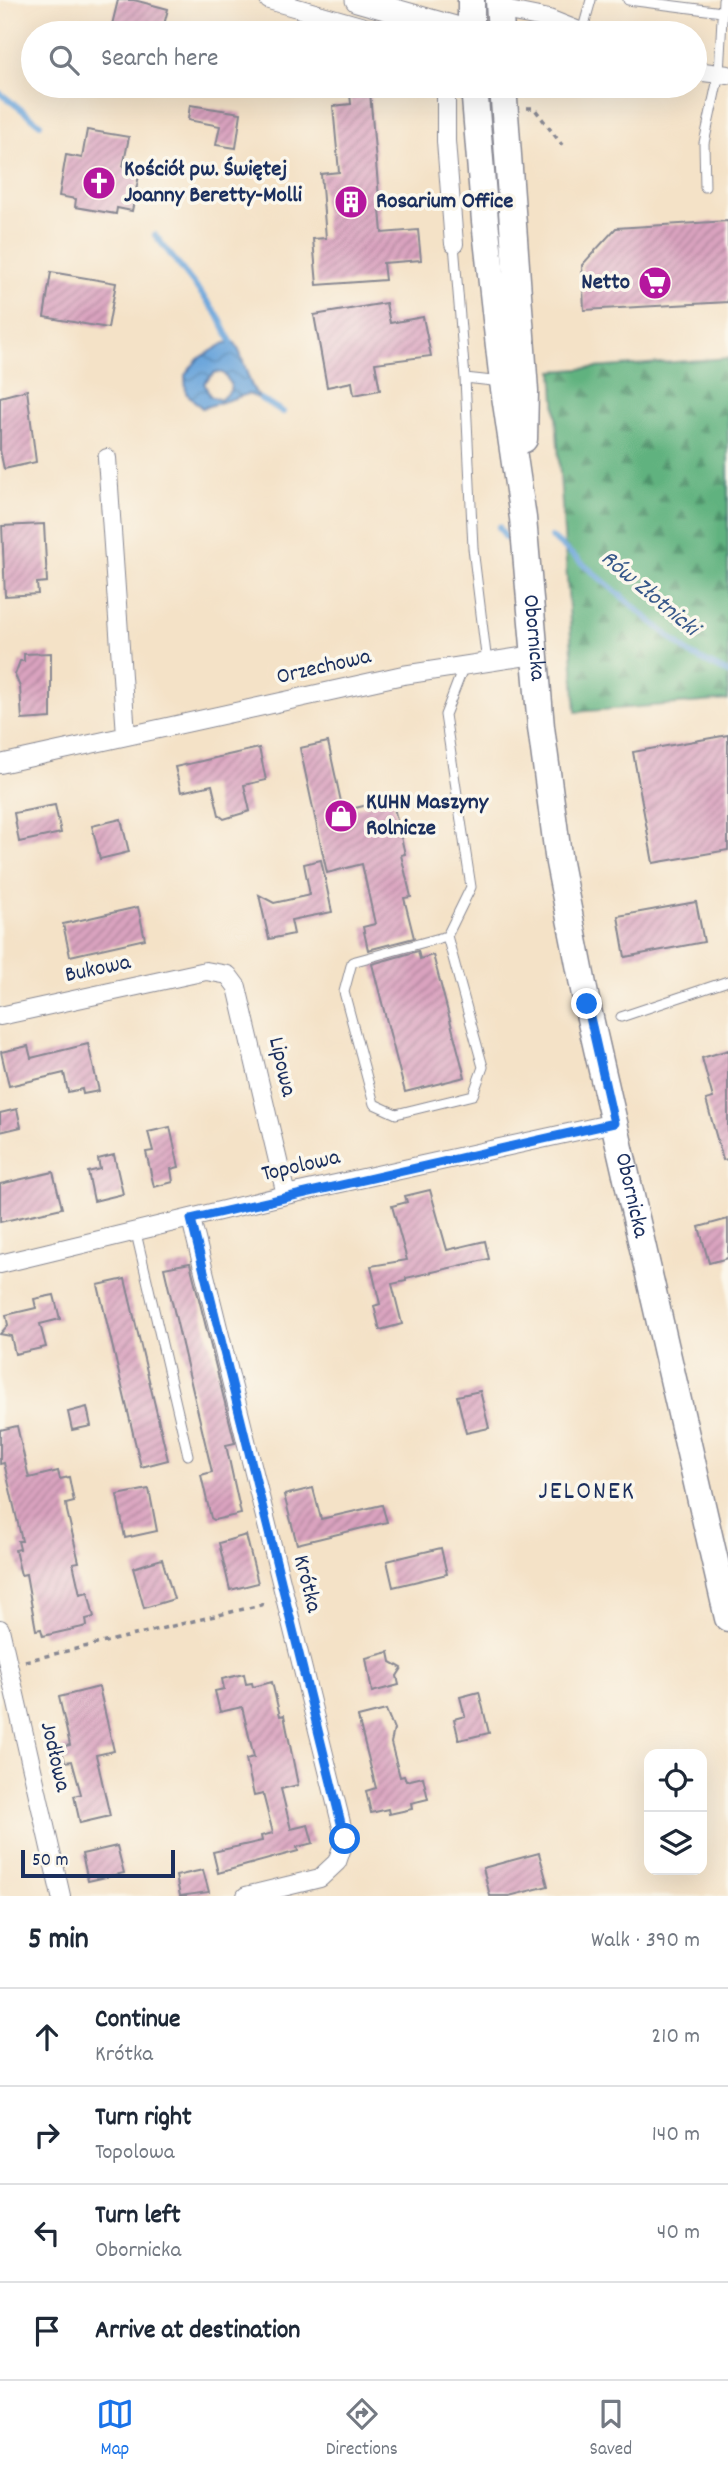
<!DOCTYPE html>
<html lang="en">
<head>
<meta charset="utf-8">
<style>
	:root { --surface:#fff; --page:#f2f2f3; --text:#1f2937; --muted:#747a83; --line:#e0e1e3; --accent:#1a73e8 }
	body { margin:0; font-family:Dekko,sans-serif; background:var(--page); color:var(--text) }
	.controls { position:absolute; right:21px; bottom:21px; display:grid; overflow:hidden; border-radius:14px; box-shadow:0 7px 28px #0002 }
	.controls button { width:63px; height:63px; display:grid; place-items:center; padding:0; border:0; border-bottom:2px solid var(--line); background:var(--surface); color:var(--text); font:35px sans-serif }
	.scale { position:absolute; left:21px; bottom:18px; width:154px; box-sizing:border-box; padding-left:7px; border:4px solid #1b2f5e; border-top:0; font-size:19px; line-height:24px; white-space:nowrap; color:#1b2f5e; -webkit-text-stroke:5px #fbf7ec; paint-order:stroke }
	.stop { position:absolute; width:21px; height:21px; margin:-16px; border:5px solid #1a73e8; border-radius:50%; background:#fff }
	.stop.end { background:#1a73e8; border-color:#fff; box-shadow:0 2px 7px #0008 }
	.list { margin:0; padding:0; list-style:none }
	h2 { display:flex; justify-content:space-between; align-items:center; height:91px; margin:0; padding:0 28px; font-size:30px }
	h2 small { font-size:23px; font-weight:400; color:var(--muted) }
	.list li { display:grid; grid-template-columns:46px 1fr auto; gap:21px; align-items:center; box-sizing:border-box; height:98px; padding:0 28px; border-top:2px solid var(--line) }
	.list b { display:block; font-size:26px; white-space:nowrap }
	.list p { margin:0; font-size:23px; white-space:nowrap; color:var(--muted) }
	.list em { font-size:23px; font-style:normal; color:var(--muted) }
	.icon { flex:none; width:38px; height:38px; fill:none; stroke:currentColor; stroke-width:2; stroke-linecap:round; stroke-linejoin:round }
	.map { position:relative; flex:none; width:728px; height:1896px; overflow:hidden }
	.search { position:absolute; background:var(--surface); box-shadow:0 7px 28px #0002; left:21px; right:21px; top:21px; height:77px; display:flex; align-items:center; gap:18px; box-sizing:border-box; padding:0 24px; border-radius:38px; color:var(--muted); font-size:26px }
	.sheet { height:483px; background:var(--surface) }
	nav { display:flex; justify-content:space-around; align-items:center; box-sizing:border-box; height:98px; border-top:2px solid var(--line); background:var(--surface); font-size:19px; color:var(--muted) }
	nav a { display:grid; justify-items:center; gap:4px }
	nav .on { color:var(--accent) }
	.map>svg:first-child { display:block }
	.forest { fill:url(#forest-firs); stroke:#3e706e; stroke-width:2 }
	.water { fill:url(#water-waves); stroke:#426a9c; stroke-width:2; fill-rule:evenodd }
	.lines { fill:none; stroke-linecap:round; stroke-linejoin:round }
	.stream { stroke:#6aa5db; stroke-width:6 }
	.building { fill:url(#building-hatch) }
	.service-casing { stroke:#888892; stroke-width:11 }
	.minor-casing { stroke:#888892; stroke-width:20 }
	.tertiary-casing { stroke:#888892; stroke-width:25 }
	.secondary-casing { stroke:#888892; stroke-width:29 }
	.path { stroke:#888892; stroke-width:3.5; stroke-dasharray:5 5; stroke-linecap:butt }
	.service { stroke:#fff; stroke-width:9 }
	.minor { stroke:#fff; stroke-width:18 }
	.tertiary { stroke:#fff; stroke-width:23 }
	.secondary { stroke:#fff; stroke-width:26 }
	.route { stroke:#1a73e8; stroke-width:9 }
	.labels { text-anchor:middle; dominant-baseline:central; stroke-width:7; stroke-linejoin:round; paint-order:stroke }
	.poi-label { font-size:23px; font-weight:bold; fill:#1b2f5e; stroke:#fbf7ec; text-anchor:start }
	.street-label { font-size:23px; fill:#1b2f5e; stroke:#fbf7ec }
	.water-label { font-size:24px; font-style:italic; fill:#37588a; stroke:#fbf7ec }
	.quarter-label { font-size:26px; letter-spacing:2px; fill:#1b2f5e; stroke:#fbf7ec }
</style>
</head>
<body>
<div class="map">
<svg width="728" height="1896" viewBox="0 0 728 1896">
	<defs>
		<pattern id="forest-firs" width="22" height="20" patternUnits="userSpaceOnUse" patternTransform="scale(1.75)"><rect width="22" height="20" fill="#60b27f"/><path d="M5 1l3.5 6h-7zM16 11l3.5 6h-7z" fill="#4e916b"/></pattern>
		<pattern id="water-waves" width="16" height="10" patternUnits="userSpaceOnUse" patternTransform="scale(1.75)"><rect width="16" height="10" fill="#6aa5db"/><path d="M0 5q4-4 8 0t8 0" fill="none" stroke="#5687b5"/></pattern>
		<pattern id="building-hatch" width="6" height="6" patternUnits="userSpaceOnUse" patternTransform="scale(1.75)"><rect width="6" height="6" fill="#daa3bf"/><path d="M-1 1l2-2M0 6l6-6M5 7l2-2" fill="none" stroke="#b0859e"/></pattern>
	</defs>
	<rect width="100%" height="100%" fill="#fbf7ec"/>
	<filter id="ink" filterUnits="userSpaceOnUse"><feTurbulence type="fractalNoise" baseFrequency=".0143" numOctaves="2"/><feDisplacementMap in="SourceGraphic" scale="14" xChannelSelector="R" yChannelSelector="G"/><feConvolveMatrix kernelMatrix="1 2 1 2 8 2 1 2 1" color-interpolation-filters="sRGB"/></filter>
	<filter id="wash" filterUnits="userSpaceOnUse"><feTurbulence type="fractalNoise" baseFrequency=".00686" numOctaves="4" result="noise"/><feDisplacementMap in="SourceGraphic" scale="28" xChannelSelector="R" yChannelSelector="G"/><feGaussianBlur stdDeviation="1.57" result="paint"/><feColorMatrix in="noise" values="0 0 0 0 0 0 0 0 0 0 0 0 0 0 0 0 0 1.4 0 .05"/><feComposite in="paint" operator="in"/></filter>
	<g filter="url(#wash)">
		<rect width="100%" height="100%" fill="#f4e2c7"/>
		<path class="forest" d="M728,358V700L576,712L553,371Z"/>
		<path class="water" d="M225,343H235C246,360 246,384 261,399L248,394L202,408L186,393L185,375L198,359ZM215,372L223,373L231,384L230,391L220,400L210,396L204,383Z"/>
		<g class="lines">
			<path class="stream" d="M0,93L40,124
				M155,235L218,315L231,342
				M261,399L283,412
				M499,527L506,538
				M551,537L690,654L728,673"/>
		</g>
		<g id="blocks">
			<path class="building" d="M118,0H134L168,9L162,33H110Z
				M370,92L382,233L418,230L421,260L383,263L385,280L317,285L313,239L326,238L321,174L339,172L333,106L351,104L350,94Z
				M190,105L241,113L236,148L216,145L220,126L188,120Z
				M87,130L129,137L123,167L140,170L132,211L117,208L116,214L75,207L76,199L59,196L66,155L82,158Z
				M728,221V302L584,310L582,265L616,228Z
				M51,272L116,283L108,328L44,317Z
				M386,303L390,323L423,317L431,356L375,363L380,390L354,395L352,382L327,387L314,315Z
				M27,390L36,462L4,469L0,450V397Z
				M44,524L47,582L37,583L38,594L5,596L2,526Z
				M51,653V718L22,720L20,687L15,675L20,661H24V654Z
				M728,735V850L653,863L633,752Z
				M328,742L343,811L392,799L405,854L401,855L411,897L404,898L414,938L368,950L363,927L375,924L362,864L327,873L300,748Z
				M259,748L266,780L244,785L250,811L224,819L219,815L212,785L181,792L175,767Z
				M55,805L61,833L19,842L14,813Z
				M121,819L129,852L100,859L92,826Z
				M321,860L332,912L291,920L294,934L269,939L259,895L274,903L310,895L304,864Z
				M696,902L704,942L625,957L618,916Z
				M138,907L145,939L70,956L63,924Z
				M418,951L420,959L433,955L465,1077L405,1092L372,964Z
				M88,1044L99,1091L83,1094L82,1089L68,1092L64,1073L9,1086L1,1052L28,1046L31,1058Z
				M728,1050V1159L723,1160L706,1100L713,1098L702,1058Z
				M17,1109L21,1127L0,1132V1113Z
				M170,1127L179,1167L171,1169L173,1182L154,1187L146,1152L153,1151L148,1132Z
				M114,1155L123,1194L94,1201L88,1172L100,1169L98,1159Z
				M53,1172L62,1208L0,1222V1184Z
				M430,1190L447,1250L485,1241L489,1259L406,1278V1281L392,1284L402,1324L380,1330L374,1306L380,1304L371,1266L407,1260L392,1206L407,1202L405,1196Z
				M728,1219V1258L709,1263L699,1227Z
				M190,1263L235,1443L226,1445L241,1514L214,1520L211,1518L201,1475L212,1472L164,1268Z
				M125,1279L168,1460L141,1467L98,1285Z
				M54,1295L60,1319L40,1324L46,1347L15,1354L11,1336L0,1334L8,1325L6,1315L36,1308L34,1299Z
				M480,1391L489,1428L466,1433L457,1396Z
				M87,1407L91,1426L72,1430L68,1412Z
				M17,1426L29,1478L58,1471L60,1479L69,1477L74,1502L66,1504L67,1511L79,1562L73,1563L80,1594L88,1592L94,1617L86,1619L87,1626L43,1636L41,1629L36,1630L26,1574L21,1575L15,1550L20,1549L18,1541H22L4,1463L0,1464V1430Z
				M313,1488L321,1519L382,1505L387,1522L297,1544L284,1495Z
				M149,1489L157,1531L125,1538L117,1495Z
				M246,1535L258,1583L230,1590L219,1543Z
				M441,1548L447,1574L393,1587L387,1561Z
				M162,1559L174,1599L144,1608L133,1568Z
				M389,1652L391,1662L402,1668L397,1676L399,1685L372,1692L366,1658Z
				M244,1674L246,1684L252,1683L253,1687L272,1682L280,1716L284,1715L298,1785L281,1789L291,1829L308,1825L313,1843L297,1847L298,1851L218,1873L213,1852L262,1841L261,1836L273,1833L263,1794L254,1796L246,1759L254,1757L242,1707L220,1712L215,1691L224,1689L222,1679Z
				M99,1687L114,1751L96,1755L110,1816L80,1823L74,1796L81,1794L72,1761L65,1762L61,1747L70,1745L59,1697Z
				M479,1692L489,1733L459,1740L454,1719L465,1716L460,1697Z
				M386,1710L394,1729L391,1743L400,1777L404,1776L406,1781L423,1777L428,1799L411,1803L412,1809L389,1814L388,1809L371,1813L366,1791L376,1788L358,1717Z
				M117,1846L124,1873L88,1881L82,1854Z
				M539,1853L548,1886L509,1896H490L483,1868Z
				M203,1870L209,1892L180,1896L176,1876Z"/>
		</g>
	</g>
	<g filter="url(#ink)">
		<use href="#blocks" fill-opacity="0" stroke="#888892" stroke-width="2"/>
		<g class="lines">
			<defs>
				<path id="service" d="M628,0L722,12
					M582,32L591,0
					M705,187L704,143L719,74L723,0
					M454,244L465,378L473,548L487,663
					M465,378L502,382
					M447,936L352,962L344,992L374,1104L396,1114L473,1095L483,1067L447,936L471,887L445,715L463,668
					M621,1017L728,981
					M136,1233L188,1455"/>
				<path id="minor" d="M269,0L385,33
					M499,9L549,19L584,33
					M695,71L728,75
					M446,86V141L454,244
					M107,458L126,735
					M0,764L403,675L534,655
					M0,1016L206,971L228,975L237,987L286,1195
					M191,1219L345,1839L337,1862L320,1878L246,1896
					M0,1264L286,1195L614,1123
					M0,1629L61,1896"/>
				<path id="tertiary" d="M357,0L473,33"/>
				<g id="secondary">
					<path d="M471,0V33"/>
					<path d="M499,0L501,33"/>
					<path id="s1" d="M474,86L485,221L503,382L523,518L541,727L559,863L587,1005L728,1618"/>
					<path d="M503,86L525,391L524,439"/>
				</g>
			</defs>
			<use href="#service" class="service-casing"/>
			<use href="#minor" class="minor-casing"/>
			<use href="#tertiary" class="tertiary-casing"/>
			<use href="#secondary" class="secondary-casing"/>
			<path class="path" d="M619,86L691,91
				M527,108H534L562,145
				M25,1661L265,1604"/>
			<use href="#service" class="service"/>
			<use href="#minor" class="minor"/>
			<use href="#tertiary" class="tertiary"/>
			<use href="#secondary" class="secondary"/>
		</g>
	</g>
	<g class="lines" filter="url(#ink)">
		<path class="route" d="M345,1839L191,1219L614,1123L587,1004"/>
	</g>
	<defs>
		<symbol id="church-disc" viewBox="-11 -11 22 22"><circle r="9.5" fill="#b5179e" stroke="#fbf7ec"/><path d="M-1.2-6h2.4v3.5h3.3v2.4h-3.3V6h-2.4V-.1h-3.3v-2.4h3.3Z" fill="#fff"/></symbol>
		<symbol id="building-disc" viewBox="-11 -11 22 22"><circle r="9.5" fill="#b5179e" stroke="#fbf7ec"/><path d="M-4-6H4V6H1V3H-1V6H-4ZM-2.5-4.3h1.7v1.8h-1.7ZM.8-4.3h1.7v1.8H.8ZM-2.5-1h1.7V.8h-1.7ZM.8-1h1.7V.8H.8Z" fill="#fff"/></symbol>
		<symbol id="supermarket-disc" viewBox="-11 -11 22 22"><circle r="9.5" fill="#b5179e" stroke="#fbf7ec"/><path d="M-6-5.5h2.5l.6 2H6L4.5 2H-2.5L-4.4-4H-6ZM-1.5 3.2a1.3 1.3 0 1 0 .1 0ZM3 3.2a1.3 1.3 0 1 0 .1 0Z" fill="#fff"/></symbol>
		<symbol id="shop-disc" viewBox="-11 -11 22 22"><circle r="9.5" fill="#b5179e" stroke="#fbf7ec"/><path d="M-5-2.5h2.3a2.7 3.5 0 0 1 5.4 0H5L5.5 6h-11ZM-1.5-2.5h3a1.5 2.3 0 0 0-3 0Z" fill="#fff"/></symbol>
	</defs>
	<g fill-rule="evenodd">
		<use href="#church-disc" x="80" y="164" width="38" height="38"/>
		<use href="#building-disc" x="332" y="183" width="38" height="38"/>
		<use href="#supermarket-disc" x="636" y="264" width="38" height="38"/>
		<use href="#shop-disc" x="322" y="797" width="38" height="38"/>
	</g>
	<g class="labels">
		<g class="poi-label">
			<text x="124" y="170">Kościół pw. Świętej<tspan x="124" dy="26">Joanny Beretty-Molli</tspan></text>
			<text x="376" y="202">Rosarium Office</text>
			<text x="630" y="283" text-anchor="end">Netto</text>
			<text x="366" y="803">KUHN Maszyny<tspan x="366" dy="26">Rolnicze</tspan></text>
		</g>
		<g class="street-label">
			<text stroke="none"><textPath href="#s1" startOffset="555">Obornicka</textPath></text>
			<text transform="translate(324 668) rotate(-13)">Orzechowa</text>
			<text transform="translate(98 970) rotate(-12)">Bukowa</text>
			<text transform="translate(281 1067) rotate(77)">Lipowa</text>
			<text transform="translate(301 1167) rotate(-13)">Topolowa</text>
			<text stroke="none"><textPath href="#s1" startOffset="1122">Obornicka</textPath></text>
			<text transform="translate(306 1584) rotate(76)">Krótka</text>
			<text transform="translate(54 1757) rotate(77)">Jodłowa</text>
		</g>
		<g class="water-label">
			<text transform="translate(649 594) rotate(40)">Rów Złotnicki</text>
		</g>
		<g class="quarter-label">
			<text x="587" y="1492">JELONEK</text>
		</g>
	</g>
</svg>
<div class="controls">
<button><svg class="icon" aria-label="locate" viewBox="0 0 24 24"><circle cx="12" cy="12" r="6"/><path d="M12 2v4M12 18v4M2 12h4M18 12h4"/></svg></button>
<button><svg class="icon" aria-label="layers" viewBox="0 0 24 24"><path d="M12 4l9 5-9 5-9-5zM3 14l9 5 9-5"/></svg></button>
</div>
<div class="scale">50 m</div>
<div class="stop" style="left:345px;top:1839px"></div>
<div class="stop end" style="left:587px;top:1004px"></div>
<div class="search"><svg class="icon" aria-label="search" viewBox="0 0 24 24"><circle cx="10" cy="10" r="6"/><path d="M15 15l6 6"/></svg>Search here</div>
</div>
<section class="sheet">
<h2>5 min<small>Walk · 390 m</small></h2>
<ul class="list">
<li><svg class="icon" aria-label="ahead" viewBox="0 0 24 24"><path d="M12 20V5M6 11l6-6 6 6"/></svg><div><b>Continue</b><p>Krótka</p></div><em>210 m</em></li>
<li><svg class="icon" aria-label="right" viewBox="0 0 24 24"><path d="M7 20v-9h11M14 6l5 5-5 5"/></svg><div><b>Turn right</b><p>Topolowa</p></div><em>140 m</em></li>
<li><svg class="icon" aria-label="left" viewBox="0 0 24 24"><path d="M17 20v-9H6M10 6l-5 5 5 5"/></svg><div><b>Turn left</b><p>Obornicka</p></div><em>40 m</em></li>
<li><svg class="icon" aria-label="arrive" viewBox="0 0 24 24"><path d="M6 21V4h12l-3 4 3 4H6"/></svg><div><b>Arrive at destination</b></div></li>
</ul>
</section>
<nav>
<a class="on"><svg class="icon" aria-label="map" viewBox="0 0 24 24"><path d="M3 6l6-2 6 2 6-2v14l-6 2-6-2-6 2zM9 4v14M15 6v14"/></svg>Map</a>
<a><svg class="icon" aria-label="directions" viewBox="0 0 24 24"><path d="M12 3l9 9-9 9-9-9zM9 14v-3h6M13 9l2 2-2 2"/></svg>Directions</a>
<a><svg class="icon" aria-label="saved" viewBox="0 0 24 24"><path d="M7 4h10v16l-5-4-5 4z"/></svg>Saved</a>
</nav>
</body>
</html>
